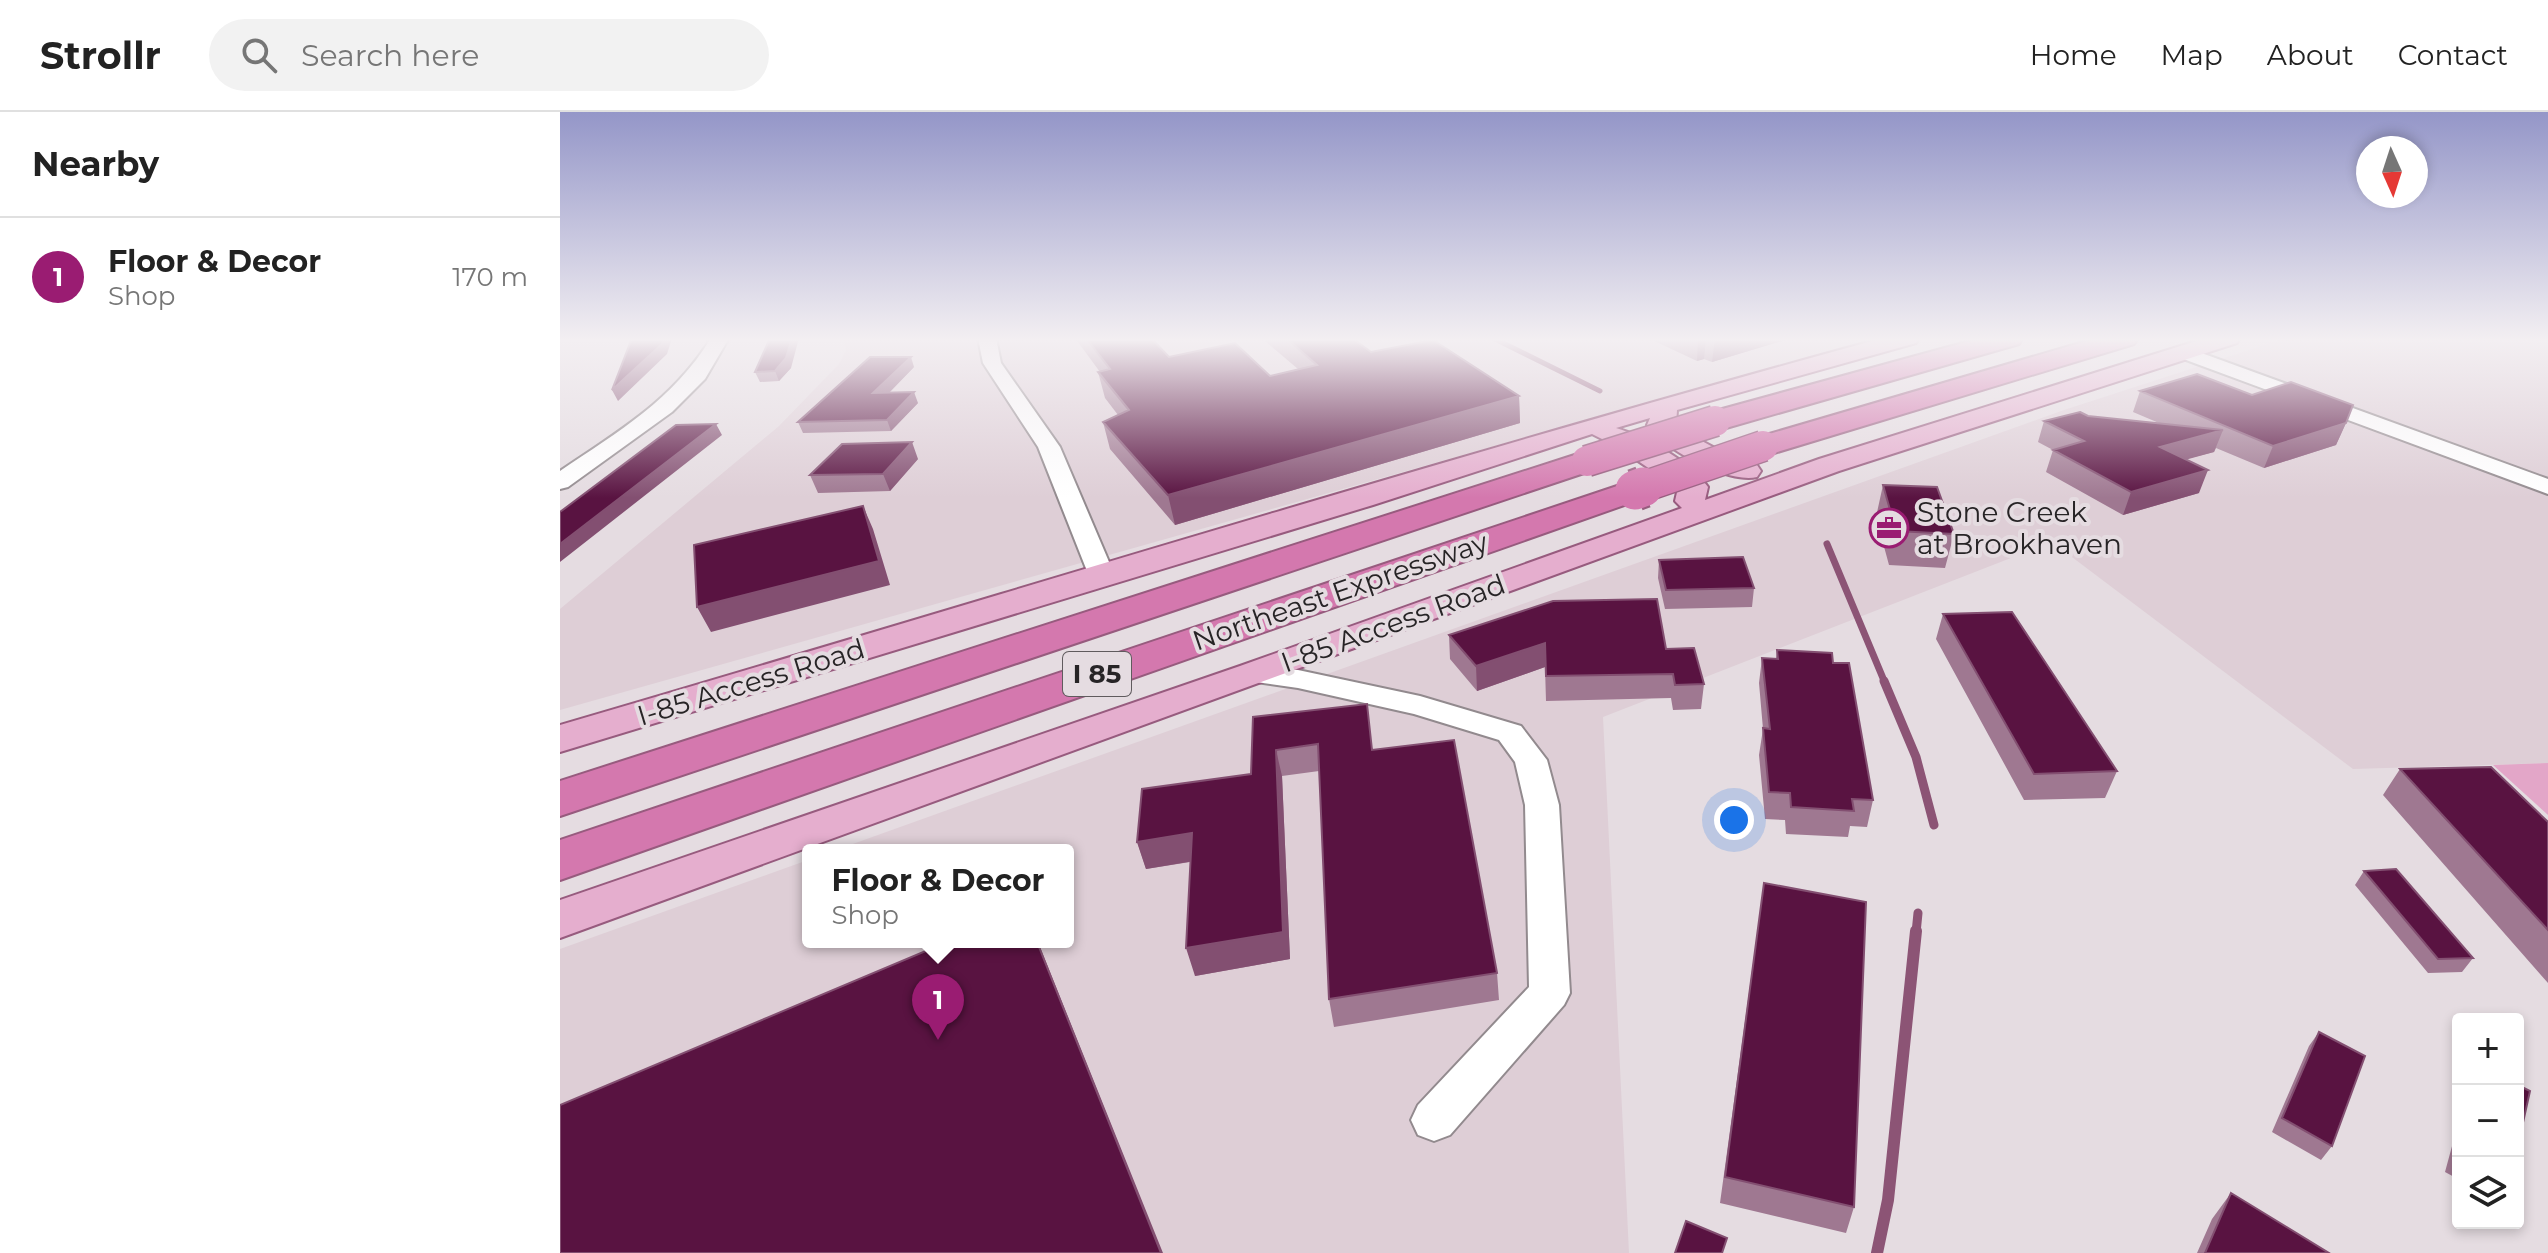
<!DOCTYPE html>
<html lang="en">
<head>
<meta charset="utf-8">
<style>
	:root { --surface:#fff; --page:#f2f2f2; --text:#222; --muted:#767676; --line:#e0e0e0; --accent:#9a1c72 }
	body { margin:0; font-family:Montserrat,sans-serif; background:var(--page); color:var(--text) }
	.controls { position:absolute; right:24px; bottom:24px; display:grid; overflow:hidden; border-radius:8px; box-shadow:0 4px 12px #0003 }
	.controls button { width:72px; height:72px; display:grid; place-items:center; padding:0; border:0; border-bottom:2px solid var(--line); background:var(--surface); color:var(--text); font:40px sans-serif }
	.compass { position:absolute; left:1796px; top:24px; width:72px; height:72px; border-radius:50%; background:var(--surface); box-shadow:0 4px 12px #0003; rotate:177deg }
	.you { position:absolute; left:1174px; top:708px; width:28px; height:28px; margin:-20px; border:6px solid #fff; border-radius:50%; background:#1a73e8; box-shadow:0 0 0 12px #1a73e833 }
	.badge { display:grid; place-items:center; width:52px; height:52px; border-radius:50%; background:var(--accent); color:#fff; font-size:26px; font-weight:700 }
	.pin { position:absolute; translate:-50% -66px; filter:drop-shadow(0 2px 4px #0008) }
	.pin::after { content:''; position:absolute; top:42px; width:28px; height:24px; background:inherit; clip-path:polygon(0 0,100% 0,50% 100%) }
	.popup { position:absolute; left:242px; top:732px; width:272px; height:104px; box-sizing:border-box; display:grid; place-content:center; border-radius:8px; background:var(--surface); filter:drop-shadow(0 2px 6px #0005); font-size:26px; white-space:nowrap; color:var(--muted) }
	.popup b { font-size:30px; color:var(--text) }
	.popup::after { content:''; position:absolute; left:50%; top:100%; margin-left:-16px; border:16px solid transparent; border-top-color:var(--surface) }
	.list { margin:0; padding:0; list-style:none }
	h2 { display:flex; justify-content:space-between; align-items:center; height:104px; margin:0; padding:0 32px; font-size:34px }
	h2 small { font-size:26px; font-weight:400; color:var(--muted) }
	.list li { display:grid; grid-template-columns:52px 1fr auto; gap:24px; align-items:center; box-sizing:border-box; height:120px; padding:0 32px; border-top:2px solid var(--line) }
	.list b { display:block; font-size:30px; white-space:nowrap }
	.list p { margin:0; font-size:26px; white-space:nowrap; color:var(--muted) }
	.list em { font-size:26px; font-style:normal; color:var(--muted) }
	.icon { flex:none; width:44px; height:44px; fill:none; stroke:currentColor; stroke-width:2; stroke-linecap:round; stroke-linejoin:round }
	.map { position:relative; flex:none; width:1988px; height:1141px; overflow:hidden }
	header { display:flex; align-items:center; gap:48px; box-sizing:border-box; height:112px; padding:0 40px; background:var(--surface); border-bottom:2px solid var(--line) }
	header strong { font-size:38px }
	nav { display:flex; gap:44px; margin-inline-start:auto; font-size:28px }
	.search { width:560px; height:72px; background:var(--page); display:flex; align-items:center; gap:20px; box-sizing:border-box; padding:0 28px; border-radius:44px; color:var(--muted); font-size:30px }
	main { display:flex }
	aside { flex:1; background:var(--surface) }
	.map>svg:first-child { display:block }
	.built { fill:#deced6 }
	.green { fill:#e3a6c8 }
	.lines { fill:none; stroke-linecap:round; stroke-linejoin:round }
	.stream-far3 { stroke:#8c5475; stroke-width:5 }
	.stream-far2 { stroke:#8c5475; stroke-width:7 }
	.stream-far1 { stroke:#8c5475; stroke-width:9 }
	.stream { stroke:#8c5475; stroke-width:12 }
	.minor-casing { stroke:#928a8e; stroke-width:4 }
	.major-casing { stroke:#975b7e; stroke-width:4 }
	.highway-casing { stroke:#975b7e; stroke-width:4 }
	.minor { fill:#fff; fill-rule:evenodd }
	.major { fill:#e5aece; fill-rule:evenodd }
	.highway { fill:#d478ae; fill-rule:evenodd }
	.highway-bridge-far1-casing { stroke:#975b7e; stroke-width:33; stroke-linecap:butt }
	.highway-bridge-casing { stroke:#975b7e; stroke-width:43; stroke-linecap:butt }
	.highway-bridge-far1 { stroke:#d478ae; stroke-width:30 }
	.highway-bridge { stroke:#d478ae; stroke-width:39 }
	.wall { fill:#9f7891 }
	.shaded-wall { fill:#834f71 }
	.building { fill:#591341; stroke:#834f71; stroke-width:2 }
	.labels { text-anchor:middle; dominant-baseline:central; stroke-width:8; stroke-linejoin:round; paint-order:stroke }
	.shield { fill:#e5dce1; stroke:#605b5e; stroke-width:2 }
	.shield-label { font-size:26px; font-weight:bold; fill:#272426 }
	.poi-label { font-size:28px; fill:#272426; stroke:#e5dce1; text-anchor:start }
	.street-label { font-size:28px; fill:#272426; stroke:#e5dce1 }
</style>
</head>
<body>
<header>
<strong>Strollr</strong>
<div class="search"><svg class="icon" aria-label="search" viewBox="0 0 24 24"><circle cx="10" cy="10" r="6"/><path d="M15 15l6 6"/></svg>Search here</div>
<nav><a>Home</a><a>Map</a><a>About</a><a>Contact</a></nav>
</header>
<main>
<aside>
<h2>Nearby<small></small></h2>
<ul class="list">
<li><span class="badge">1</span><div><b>Floor &amp; Decor</b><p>Shop</p></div><em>170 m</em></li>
</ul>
</aside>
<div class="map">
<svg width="1988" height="1141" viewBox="0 0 1988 1141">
	<rect width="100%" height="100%" fill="#e5dce1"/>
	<path class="built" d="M284,226H1318L0,598V497L219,314L279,252L286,238Z
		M1726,226H1988V651L1793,657L1492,430L1043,605L1069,1141H0V837L248,748V830H508V738H276L1504,298Z"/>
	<path class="green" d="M1988,651V703L1933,653Z"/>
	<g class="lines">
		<path class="stream-far3" d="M933,226L1040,279"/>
		<path class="stream-far2" d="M1267,432L1325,571"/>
		<path class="stream-far1" d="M1324,569L1356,645L1374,713
			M1356,821L1358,801"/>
		<path class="stream" d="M1317,1141L1328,1088L1356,819"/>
		<defs>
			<path id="minor" d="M151,226H169L145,267L112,300L8,375L0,377V359C59,319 113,288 151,226Z
				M418,226H436L441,251L500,335L555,464L551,470H533L529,464L478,335L423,251Z
				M1625,235L1988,367V382L1618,245L1616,241Z
				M693,553L738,558L860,584L961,614L987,648L999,693L1010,881L1004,893L890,1023L874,1029L858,1023L851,1008L858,993L969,875L965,693L955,650L939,628L854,602L738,576L682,568L678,562L682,556Z"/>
			<path id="major" d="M1323,226H1359L1356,231L1117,298L1116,315L1177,348L1197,353L1201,359L1197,365C1168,372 1103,337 1087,313L1090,306L1056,316C1085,325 1129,348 1148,375L1145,388L1259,347L1646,226H1680L1677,231L1279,359L0,826V788L680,554L1122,396L1115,389L1118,376L1056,334L1032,322L813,393L0,640V613C441,484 880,347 1323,226Z"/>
			<path id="highway" d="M1421,226H1463L1459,232L1166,316H1144L1140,309L1144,302Z
				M1537,226H1578L1574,232L1214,341L1203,344L1192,341L1187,334L1192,327Z
				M1027,339L1039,342L1043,349L1039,356L0,704V669Z
				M1075,368L1087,371L1092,378L1087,385L0,768V728Z"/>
		</defs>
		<use href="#minor" class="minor-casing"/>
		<use href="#major" class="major-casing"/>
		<use href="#highway" class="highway-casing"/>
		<use href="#minor" class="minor"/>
		<use href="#major" class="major"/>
		<use href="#highway" class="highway"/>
		<defs>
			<path id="highway-bridge-far1" d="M1027,349L1155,309
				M1077,377L1203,334"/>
			<path id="highway-bridge" d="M1075,378L1083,375"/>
		</defs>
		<use href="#highway-bridge-far1" class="highway-bridge-far1-casing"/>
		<use href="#highway-bridge" class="highway-bridge-casing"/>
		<use href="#highway-bridge-far1" class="highway-bridge-far1"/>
		<use href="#highway-bridge" class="highway-bridge"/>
	</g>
	<path class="wall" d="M515,226H591L609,245L710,264L738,257L705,229V226H792L811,240L959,284L960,311L615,413L550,337L543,310L558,303L545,286L538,260H540Z
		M1088,226H1232L1152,250L1144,247L1137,249Z
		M354,255L329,281L358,291L331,319L243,321L238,310Z
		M231,256L219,269L200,270L195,260Z
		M1580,279L1692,283L1786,311L1776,333L1704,356L1656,336L1654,340L1626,347L1639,381L1563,403L1486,360L1493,338L1478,330L1484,309L1528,304L1599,311L1573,300Z
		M358,347L330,379L258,381L250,363Z
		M1323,373L1394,422L1385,456L1329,453L1316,405Z
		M1099,448L1194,476L1192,495L1105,497L1098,466Z
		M1383,502L1557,659L1545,686L1464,688L1376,527Z
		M889,523L1106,537L1144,572L1141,597L1113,598L1111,586L986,589L985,555L917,579L890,547Z
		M1217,538L1273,551L1313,688L1307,715L1290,714L1288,725L1226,722L1225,708L1205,707L1199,643L1203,617L1199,571L1202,546H1216Z
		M693,605L812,638L937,861L939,888L774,915L769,887L759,659L722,664L730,847L635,864L630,750L586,757L577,730L691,662Z
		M1840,657L1988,710V871L1823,683Z
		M1804,759L1913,846L1902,860L1868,861L1795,773Z
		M1204,771L1294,1095L1286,1121L1160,1091Z
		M1759,920L1772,1034L1761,1048L1712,1020L1749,934Z
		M1898,1012V1067L1885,1060Z
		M1671,1081L1769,1141H1637L1652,1107Z"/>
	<path class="shaded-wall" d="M104,226H112L107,242L58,289L52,278Z
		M232,226H239L231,256L219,269L215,259Z
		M1138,226H1146L1144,247L1137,249Z
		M1155,226H1232L1152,250Z
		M351,245L354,255L318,292L313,281Z
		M354,280L358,291L331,319L327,308Z
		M959,284L960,311L615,413L608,383Z
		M1786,311L1776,333L1704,356L1713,334Z
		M156,312L162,323L0,450V432Z
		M1663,318L1654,340L1592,357L1600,335Z
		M352,330L358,347L330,379L323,362Z
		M1648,358L1639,381L1563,403L1571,380Z
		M303,394L313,417L330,473L151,520L137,495Z
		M985,531V555L917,579L916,554Z
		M716,638L722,664L730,847L635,864L626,836Z
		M632,721L640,748L586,757L577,730Z
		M477,830H478L603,1141H601Z"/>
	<path class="building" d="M72,226H104L102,232L52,278Z
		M210,226H232L226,246L215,259L195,260Z
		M526,226H591L609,245L675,231L710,264L757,253L726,226H792L811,240L873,228L959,284L608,383L543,310L569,298L538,260L550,257Z
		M310,245H351L313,281L354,280L327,308L238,310Z
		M1637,262L1692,283L1731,270L1793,293L1786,311L1713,334L1580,279Z
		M1520,300L1528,304L1663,318L1600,335L1648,358L1571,380L1493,338L1524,329L1484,309Z
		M156,312L0,432V400L116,313Z
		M352,330L323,362L250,363L282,332Z
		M1323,373L1377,375L1394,422L1336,419Z
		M303,394L319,449L137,495L134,433Z
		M1183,445L1194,476L1106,478L1099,448Z
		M1097,487L1106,537L1134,536L1144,572L1115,573L1113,562L986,564L985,531L916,554L889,523L993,489Z
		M1452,500L1557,659L1474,662L1383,502Z
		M1217,538L1272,541L1273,551H1289L1313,688L1292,687L1294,699L1231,695L1230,681L1209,680L1203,616L1210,617L1202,546L1218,547Z
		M807,592L812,638L894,628L937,861L769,887L758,632L716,638L723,820L626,836L632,721L577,730L582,677L691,662L693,605Z
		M1931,655L1988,710V818L1840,657Z
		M1836,757L1913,846L1878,847L1804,759Z
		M1204,771L1306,790L1294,1095L1165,1065Z
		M387,830H477L601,1141H0V993Z
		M1759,920L1805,944L1772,1034L1722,1006Z
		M1958,973L1970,979L1958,1033Z
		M1671,1081L1769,1141H1645Z
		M1126,1109L1167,1126L1162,1141H1115Z"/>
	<linearGradient id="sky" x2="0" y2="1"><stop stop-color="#9496c8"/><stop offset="0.59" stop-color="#f3eff2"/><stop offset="1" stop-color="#f3eff2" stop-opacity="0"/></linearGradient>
	<rect width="1988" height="386" fill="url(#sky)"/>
	<defs>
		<symbol id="office-ring" viewBox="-11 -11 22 22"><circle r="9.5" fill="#e5dce1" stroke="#9a1c72" stroke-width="1.5"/><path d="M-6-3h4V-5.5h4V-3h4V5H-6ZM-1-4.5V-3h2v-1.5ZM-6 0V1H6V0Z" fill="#9a1c72"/></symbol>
	</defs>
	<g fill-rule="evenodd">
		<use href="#office-ring" x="1307" y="394" width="44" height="44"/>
	</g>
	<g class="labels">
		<rect class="shield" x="503" y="540" width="68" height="44" rx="6"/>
		<g class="shield-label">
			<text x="537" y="562">I 85</text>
		</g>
		<g class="poi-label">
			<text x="1357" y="400">Stone Creek<tspan x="1357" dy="32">at Brookhaven</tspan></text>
		</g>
		<g class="street-label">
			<text transform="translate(780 479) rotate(-19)">Northeast Expressway</text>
			<text transform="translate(833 511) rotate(-20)">I-85 Access Road</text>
			<text transform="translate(191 570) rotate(-17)">I-85 Access Road</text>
		</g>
	</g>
</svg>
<div class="controls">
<button>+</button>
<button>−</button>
<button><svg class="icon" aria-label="layers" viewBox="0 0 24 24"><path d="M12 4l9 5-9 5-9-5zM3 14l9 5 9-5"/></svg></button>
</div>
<svg class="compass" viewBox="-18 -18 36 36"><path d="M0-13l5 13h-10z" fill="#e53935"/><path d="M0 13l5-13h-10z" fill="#767676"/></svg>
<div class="you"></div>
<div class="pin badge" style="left:378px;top:928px">1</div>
<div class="popup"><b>Floor &amp; Decor</b>Shop</div>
</div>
</main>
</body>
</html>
